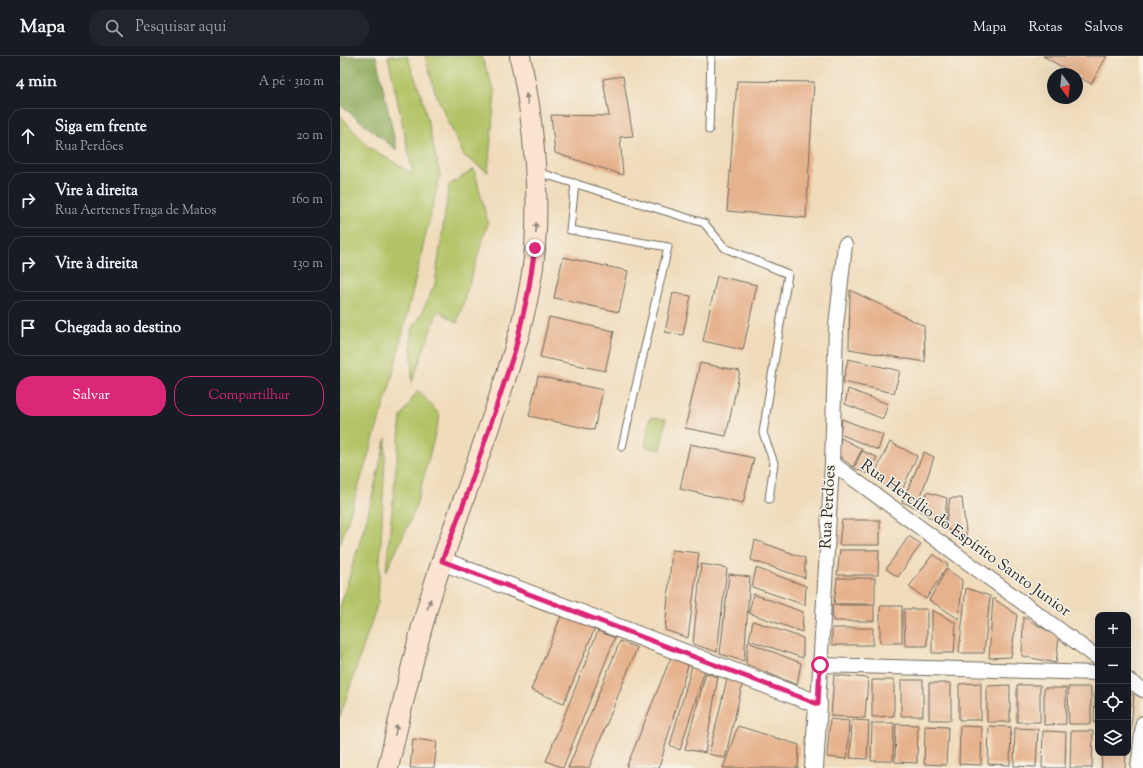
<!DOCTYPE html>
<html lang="pt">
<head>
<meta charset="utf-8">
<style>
	:root { --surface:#171b24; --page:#20242c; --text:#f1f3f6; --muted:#9ea1a6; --line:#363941; --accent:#db2777 }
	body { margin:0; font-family:"Sorts Mill Goudy",serif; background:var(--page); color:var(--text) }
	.controls { position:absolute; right:12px; bottom:12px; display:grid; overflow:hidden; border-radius:8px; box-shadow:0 4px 16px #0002 }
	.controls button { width:36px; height:36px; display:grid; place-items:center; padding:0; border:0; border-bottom:1px solid var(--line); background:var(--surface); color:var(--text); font:20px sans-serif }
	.compass { position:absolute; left:707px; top:12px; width:36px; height:36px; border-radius:50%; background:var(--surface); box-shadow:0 4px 16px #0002; rotate:165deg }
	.stop { position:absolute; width:12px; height:12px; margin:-9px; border:3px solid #db2777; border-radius:50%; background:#fff }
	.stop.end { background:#db2777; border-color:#fff; box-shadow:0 1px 4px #0008 }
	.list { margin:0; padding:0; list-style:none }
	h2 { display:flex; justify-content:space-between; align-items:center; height:52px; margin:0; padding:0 16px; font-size:17px }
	h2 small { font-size:13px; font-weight:400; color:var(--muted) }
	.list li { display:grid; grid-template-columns:26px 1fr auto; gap:12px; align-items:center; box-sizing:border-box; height:56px; margin:0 8px 8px; padding:0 8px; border:1px solid var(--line); border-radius:16px }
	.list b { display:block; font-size:15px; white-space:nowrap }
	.list p { margin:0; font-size:13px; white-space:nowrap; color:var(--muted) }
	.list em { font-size:13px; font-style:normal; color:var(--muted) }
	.actions { display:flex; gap:8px; padding:12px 16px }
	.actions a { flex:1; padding:9px 0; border:1px solid var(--accent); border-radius:16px; text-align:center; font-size:14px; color:var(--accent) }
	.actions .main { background:var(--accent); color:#fff }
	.icon { flex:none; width:22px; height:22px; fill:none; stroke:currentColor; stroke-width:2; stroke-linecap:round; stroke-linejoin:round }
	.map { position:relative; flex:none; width:803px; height:712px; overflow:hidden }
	header { display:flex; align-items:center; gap:24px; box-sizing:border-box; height:56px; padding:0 20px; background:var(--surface); border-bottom:1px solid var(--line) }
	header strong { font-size:19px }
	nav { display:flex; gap:22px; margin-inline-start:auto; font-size:14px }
	.search { width:280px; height:36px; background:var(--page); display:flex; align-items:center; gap:10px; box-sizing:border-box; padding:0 14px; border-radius:16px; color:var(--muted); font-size:15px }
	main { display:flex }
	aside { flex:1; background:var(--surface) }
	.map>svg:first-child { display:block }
	.green { fill:#b3c467; stroke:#6f7849 }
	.forest { fill:#8eaa5c; stroke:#5c6a44 }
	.building { fill:#e6b28d }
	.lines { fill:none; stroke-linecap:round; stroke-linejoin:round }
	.service-casing { stroke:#70695d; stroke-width:9 }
	.minor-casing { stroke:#70695d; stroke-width:16 }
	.tertiary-casing { stroke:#70695d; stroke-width:20 }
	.secondary-casing { stroke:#70695d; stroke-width:22 }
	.service { stroke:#fff; stroke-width:7 }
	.minor { stroke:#fff; stroke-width:14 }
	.tertiary { stroke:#fff; stroke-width:18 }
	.secondary { stroke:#fce5d0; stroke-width:20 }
	.oneway { fill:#94887e }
	.route { stroke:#db2777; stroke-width:5 }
	.labels { text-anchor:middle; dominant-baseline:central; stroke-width:3; stroke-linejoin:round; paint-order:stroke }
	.street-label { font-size:16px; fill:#2b2b2b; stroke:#f7f3e8 }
</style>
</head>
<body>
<header>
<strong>Mapa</strong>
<div class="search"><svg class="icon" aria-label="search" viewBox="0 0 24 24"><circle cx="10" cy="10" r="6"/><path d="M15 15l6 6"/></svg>Pesquisar aqui</div>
<nav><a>Mapa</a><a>Rotas</a><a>Salvos</a></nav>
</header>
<main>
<aside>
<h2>4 min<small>A pé · 310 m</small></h2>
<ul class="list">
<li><svg class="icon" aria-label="ahead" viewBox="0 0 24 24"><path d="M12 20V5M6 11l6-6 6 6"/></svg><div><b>Siga em frente</b><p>Rua Perdões</p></div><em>20 m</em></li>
<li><svg class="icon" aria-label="right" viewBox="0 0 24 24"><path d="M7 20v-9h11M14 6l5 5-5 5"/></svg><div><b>Vire à direita</b><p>Rua Aertenes Fraga de Matos</p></div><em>160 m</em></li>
<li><svg class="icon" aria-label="right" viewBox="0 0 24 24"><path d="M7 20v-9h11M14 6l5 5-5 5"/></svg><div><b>Vire à direita</b></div><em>130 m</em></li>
<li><svg class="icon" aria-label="arrive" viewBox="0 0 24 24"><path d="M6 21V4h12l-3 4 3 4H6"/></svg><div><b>Chegada ao destino</b></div></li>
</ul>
<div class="actions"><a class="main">Salvar</a><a>Compartilhar</a></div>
</aside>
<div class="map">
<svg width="803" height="712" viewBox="0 0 803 712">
	<rect width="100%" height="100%" fill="#f7f3e8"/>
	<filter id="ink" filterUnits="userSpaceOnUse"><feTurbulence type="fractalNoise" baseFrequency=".025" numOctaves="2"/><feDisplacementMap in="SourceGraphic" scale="8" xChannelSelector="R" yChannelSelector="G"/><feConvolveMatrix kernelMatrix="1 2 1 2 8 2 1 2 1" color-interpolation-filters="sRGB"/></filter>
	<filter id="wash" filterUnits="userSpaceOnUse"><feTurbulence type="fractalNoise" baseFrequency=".012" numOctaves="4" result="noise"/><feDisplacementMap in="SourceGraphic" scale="16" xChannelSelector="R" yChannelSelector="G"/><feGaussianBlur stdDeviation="0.9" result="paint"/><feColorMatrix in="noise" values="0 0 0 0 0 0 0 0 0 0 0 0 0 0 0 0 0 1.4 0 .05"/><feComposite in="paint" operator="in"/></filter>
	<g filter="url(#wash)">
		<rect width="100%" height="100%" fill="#f0dcbb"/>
		<path class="green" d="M48,0H67L82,41L100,119L50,330L0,489V59L27,90L73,118Z
			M85,0H141L155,36L148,116L124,100L95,36Z
			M134,113L148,167L117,267L98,254L72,326L71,274L80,261L95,228L109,129Z
			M78,334L100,359L74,457L46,516L61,361Z
			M310,361L326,363L321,394L305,391Z
			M46,382L38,546L0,661V551L27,462Z"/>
		<path class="forest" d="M0,0H36L57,94L0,49Z"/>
		<g id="blocks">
			<path class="building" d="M703,0H767L751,28L737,20V18H734Z
				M283,20L293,80L280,81L283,119L215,97L211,59L269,60L263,23Z
				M397,25L474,26L466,162L387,155Z
				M223,201L288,215L279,256L214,242Z
				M377,220L417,229L403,294L363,285Z
				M510,234L584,270L585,306L509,293Z
				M333,237L351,240L343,279L325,276Z
				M209,261L274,275L265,315L200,301Z
				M508,303L560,315L554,337L503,326Z
				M360,307L400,315L386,380L345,372Z
				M198,320L263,334L254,374L189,360Z
				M508,333L548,348L543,363L505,348Z
				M502,363L543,379L538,394L500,378Z
				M501,382L522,393L513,411L498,399Z
				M550,386L577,400L560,439L533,421Z
				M350,388L414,402L403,447L340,433Z
				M522,395L537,401L529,418L514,412Z
				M584,396L594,401L577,452L562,446Z
				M587,436L607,442L604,471L580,455Z
				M610,442H622L627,485L605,471Z
				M502,464H540V489H499Z
				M569,480L581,488L558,521L546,513Z
				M415,484L465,502V522L411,504Z
				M332,494L359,497L348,582L325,574Z
				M500,494H539L538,519H497Z
				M593,498L608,509L586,543L569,531Z
				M361,508L387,512L377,596L353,588Z
				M416,512L466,530L465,549L412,531Z
				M607,513L622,524L619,563L589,544Z
				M389,518L410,521L404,605L380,598Z
				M497,522H535V548H494Z
				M626,532L650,540L644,597H619Z
				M413,538L463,556L462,576L409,557Z
				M653,542L677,559L671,601L649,602Z
				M492,549H534V565H493Z
				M540,550H562V587H540Z
				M564,553H587V590H565Z
				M592,554L616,567L614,597H592Z
				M222,558L255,572L224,647L191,634Z
				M683,561L719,581L716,607L682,600Z
				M413,565L463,582V602L409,584Z
				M492,572H533V589H492Z
				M258,575L275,582L223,712L206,705Z
				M280,585L297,592L249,712H228Z
				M408,586L461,607L457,629L406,608Z
				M331,601L348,609L319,712H286Z
				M352,610L365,614L340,694L330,689Z
				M366,617L378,621L365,697L345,693Z
				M494,619L528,622L525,662L491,660Z
				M387,623L403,626L385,702L369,698Z
				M532,624H554V660L532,661Z
				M561,624H583V660H561Z
				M589,627H611V664H589Z
				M641,627V664H619V628Z
				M670,629V666H647V630Z
				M677,629H700V666H677Z
				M728,631H751V668H729Z
				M704,632H726V668L704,669Z
				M755,632H758V668L754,667Z
				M788,638L794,639L790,682H788Z
				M490,663L509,665L507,703L487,701Z
				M512,664L529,665L527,703L510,702Z
				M532,667H554L553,705H531Z
				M556,668L578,669L577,707L555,706Z
				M398,670L459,689L458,712H383Z
				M585,670L608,671L606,709L584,708Z
				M620,670L642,671L641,709L619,708Z
				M649,670L671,671L670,709L648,708Z
				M675,672L698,673L696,711L674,710Z
				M703,675L726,676L725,712H702Z
				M731,675H753L752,712H730Z
				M73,683L97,686L94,712H70Z
				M763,697H786L785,712H761Z"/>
		</g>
	</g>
	<g filter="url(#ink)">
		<use href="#blocks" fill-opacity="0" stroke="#70695d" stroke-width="1"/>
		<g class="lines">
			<defs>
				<path id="service" d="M369,74L371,0
					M197,116L364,167L385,192L448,218L423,377L434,407L429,443
					M235,127L230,174L328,191L282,391"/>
				<path id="minor" d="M492,407L758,602
					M480,609L758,617
					M788,624L803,634
					M478,648L492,407L496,270L505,189
					M798,712L803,667"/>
				<path id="tertiary" d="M102,505L478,648L474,712"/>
				<path id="secondary" d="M48,712C64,642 79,573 102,505C120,453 139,401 157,348C174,297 191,245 195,191C198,150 196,106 191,65C189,44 184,22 180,0"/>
			</defs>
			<use href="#service" class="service-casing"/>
			<use href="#minor" class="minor-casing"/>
			<use href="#tertiary" class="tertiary-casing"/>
			<use href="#secondary" class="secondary-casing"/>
			<use href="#service" class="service"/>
			<use href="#minor" class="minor"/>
			<use href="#tertiary" class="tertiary"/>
			<use href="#secondary" class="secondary"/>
		</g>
		<defs><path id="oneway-solid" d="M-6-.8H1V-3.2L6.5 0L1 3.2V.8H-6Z"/></defs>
		<g class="oneway">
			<use href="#oneway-solid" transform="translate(187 43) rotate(-100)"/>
			<use href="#oneway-solid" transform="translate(196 172) rotate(-88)"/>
			<use href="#oneway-solid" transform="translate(89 548) rotate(-73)"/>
			<use href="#oneway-solid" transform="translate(56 674) rotate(-77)"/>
		</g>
	</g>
	<g class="lines" filter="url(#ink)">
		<path class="route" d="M195,192L188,237L175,294L129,433L102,505L478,648L480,609"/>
	</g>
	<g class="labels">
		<g class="street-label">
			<text transform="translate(489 451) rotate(-87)">Rua Perdões</text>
			<text transform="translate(625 483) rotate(36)">Rua Hercílio do Espírito Santo Junior</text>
		</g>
	</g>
</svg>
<div class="controls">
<button>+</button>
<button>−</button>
<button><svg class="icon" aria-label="locate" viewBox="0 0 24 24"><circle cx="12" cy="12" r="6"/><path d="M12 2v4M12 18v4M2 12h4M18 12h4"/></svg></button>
<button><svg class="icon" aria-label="layers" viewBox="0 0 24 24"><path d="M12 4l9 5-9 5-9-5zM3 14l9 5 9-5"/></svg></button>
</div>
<svg class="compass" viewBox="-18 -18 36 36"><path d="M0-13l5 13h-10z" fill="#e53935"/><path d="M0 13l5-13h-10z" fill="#9ea1a6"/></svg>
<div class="stop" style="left:480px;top:609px"></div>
<div class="stop end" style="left:195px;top:192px"></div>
</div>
</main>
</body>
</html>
